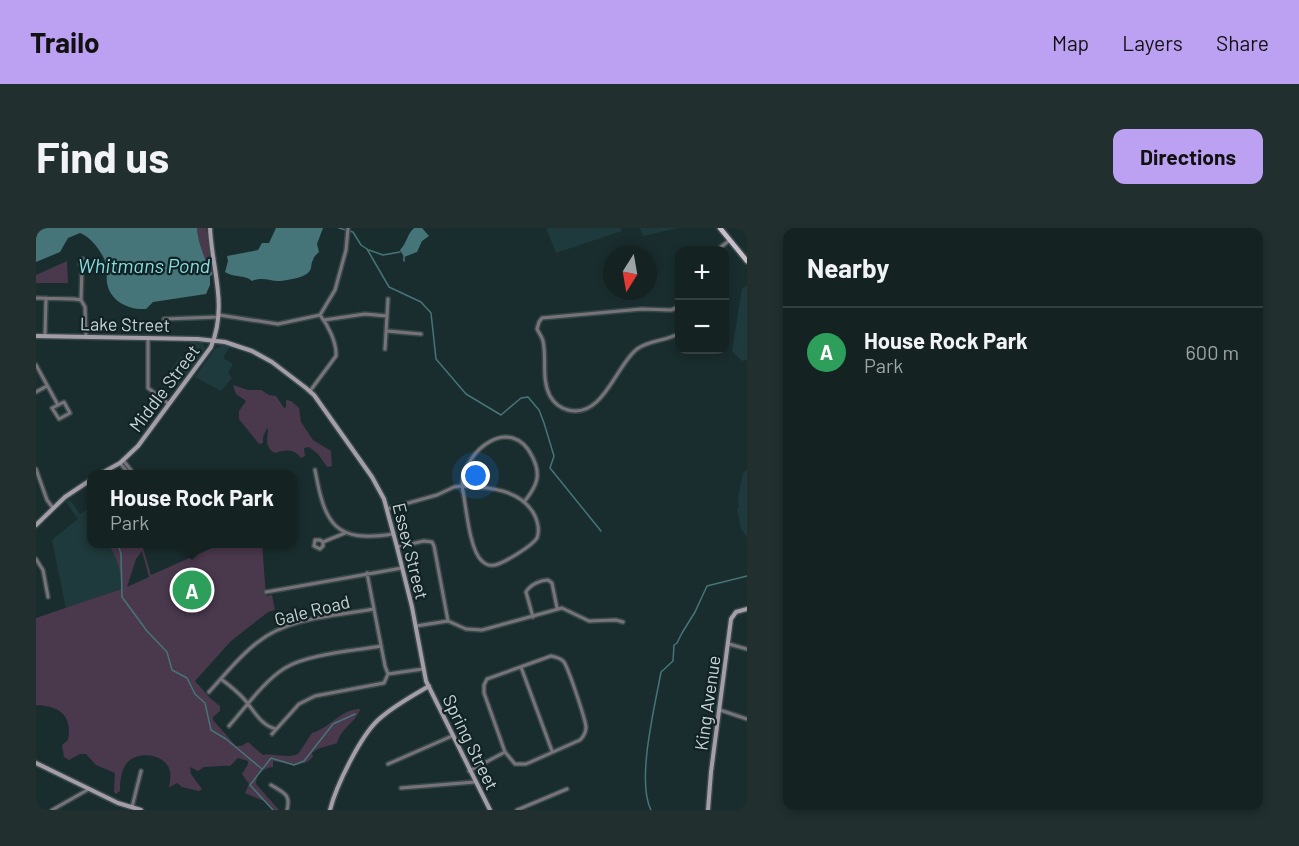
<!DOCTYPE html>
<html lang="en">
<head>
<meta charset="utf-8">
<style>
	:root { --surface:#142222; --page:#212f2f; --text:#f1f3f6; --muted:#9da4a5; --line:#333f40; --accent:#bca0f2 }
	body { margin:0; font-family:Barlow,sans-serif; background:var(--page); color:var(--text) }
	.controls { position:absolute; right:18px; top:18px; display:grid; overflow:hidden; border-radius:12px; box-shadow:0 3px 9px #0003 }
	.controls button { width:54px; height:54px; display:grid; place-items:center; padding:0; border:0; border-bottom:2px solid var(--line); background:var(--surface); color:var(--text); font:30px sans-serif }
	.compass { position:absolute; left:567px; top:18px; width:54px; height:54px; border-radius:50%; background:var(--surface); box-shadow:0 3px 9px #0003; rotate:191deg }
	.you { position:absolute; left:440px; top:248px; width:21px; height:21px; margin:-15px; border:4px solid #fff; border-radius:50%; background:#1a73e8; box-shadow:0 0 0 9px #1a73e833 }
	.badge { display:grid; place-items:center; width:39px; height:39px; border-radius:50%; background:var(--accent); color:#fff; font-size:20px; font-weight:700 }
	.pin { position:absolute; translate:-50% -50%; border:3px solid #fff; box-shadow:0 2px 6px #0006 }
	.popup { position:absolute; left:51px; top:242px; width:210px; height:78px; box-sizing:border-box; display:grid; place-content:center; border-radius:12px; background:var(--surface); filter:drop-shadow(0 2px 4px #0005); font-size:20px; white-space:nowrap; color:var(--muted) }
	.popup b { font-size:22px; color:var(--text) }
	.popup::after { content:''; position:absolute; left:50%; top:100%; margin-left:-12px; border:12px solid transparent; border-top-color:var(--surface) }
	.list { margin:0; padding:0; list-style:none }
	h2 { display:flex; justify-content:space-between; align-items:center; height:78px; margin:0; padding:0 24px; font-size:26px }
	h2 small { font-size:20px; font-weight:400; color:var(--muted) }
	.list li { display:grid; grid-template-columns:39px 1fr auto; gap:18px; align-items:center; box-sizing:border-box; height:90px; padding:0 24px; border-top:2px solid var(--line) }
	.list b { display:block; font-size:22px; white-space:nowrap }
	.list p { margin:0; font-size:20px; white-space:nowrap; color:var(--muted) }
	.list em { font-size:20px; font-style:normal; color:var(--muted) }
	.map { position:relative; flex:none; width:711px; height:582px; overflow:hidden; border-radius:12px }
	header { display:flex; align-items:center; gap:36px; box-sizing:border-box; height:84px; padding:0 30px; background:var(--accent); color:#111 }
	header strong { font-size:28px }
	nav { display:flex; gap:33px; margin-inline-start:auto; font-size:21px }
	.intro { display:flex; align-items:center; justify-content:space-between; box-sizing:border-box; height:144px; padding:0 36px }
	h1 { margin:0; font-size:42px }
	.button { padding:15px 27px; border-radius:12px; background:var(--accent); color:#111; font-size:21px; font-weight:700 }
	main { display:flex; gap:36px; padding:0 36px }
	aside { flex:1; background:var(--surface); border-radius:12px; box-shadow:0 3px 9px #0003 }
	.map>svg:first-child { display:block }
	.built { fill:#1f3a3c }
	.green { fill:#4a384d; fill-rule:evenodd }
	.water { fill:#457578 }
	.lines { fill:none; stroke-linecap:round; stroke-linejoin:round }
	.stream { stroke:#457578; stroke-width:1.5 }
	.street-casing { stroke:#364849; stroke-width:6 }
	.secondary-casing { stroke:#364849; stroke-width:7 }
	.primary-casing { stroke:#364849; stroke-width:8 }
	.street { stroke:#787379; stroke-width:3 }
	.secondary { stroke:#a59da7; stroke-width:4 }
	.primary { stroke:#c8bdca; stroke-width:4.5 }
	.labels { text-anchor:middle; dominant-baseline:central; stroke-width:4.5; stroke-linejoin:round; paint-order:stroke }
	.street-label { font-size:18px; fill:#c9d4d5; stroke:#112324 }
	.water-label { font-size:20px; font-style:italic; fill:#89dee2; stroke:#112324 }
</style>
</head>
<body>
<header>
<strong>Trailo</strong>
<nav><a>Map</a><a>Layers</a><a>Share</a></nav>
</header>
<div class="intro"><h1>Find us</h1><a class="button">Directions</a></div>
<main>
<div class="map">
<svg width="711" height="582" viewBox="0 0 711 582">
	<rect width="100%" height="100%" fill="#1a2d2e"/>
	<path class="built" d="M510,0H584L586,3L520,25Z
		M604,0H642L607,8Z
		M711,57V132L706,133L696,123L706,61Z
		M154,114L167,115L169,121L142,159L129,151L144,129H154Z
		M188,116L194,118L187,130L197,136L192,145L196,150L185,163L159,149L179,121Z
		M711,241V309L705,301L701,280L703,279L702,270L707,245Z
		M34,272L44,286L52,281L55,286L56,316H78L89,359L30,381L16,312L42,291L30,274Z"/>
	<path class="green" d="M161,0H170L176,44L173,43C169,28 162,16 161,0Z
		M31,33L32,55H0V47Z
		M197,157L212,162H225L233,167L240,168L248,180L250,179V172L255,173L263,180L265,194L277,212L295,223L296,238L291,239L282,226L273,219L268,220L269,228L265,230C259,221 249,221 239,225C229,220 231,211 232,202L231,200L227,209V215L223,216L203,191V183L210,173L200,166Z
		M72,316H110L107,320L115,347L185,316H226L230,368L236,367L239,382L232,384L195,413L159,453L174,470L184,478V483L177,489V492L200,518H205L212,514L227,527C239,525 251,531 262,526L276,505C294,500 305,481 324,481C322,492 305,500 301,515C292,519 284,518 276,525L277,529C266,541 251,535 237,533V539C228,540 220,545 220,556L243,582H236L228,573L209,565L213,556L206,546L212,536V533L202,530L194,538C184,537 177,539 168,539L162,543L154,539L155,546L166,561L163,563L146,559L141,555L134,559L133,558C134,553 135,548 134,543C130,526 102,522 91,535C85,543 84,553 84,563L80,566L78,564L79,545L60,537L50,526H44L33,532L28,529L26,517L32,512C37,487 23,478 0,477V390L85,361C86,344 81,329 72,316ZM106,323L113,349L91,359L100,331Z"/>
	<path class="water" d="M0,0H161C162,16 169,28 173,43L176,44V47L174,48V57L170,66L117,74L110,81C92,82 74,73 71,55C70,48 72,42 70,36C67,25 55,9 44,5L32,10L24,24L0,34Z
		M240,0H287L281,16L283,24C281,26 278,28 277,32C274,37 277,40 272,45C266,50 252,52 245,53C235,54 227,48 216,53C208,46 198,50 189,44L192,33L191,28L222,22L226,15H233Z
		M378,0H386L393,8L386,13L381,24L368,29L364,22C371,15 371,6 378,0Z"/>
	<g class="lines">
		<path class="stream" d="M303,0L317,4L325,17L331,21L353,59L385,74L395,85L400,131L430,166L465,187L485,170L492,169L503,182L508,195L518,228L514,240L565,303
			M333,22L347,27L364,24
			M368,33V29
			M82,316L85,326L86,369L111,403L131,424L136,442L151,450L159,466L169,475L175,502L190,511L226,541
			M237,582L214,557L235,530L258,537L268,533L297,496L319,486
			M615,582C600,553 619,478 625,444L637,433L638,417L641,415L646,405L659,384L671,358L711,348"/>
		<defs>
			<path id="street" d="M681,22L694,12
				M644,53V59
				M0,70L38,71L45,72L49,79L50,109
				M45,72L46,39L44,36L47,31L50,35L46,39
				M644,74L640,80L635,82L606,81L506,90L503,94L501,101C503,105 506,109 507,113C511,131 505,151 514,168C518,175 524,180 532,182C567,191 580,137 601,121C613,112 631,113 644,105
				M183,87L242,96L284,87
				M128,91L182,89
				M288,92L329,86L351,88
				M351,103L385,106
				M9,108L10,70
				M112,110V160L133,176
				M349,121L352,71
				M0,137L22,177
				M274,163L300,128C301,115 292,97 284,87L299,62L310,22L312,0
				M0,164L11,158
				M28,174L34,185L23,191L16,180Z
				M87,232L98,246
				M84,235L93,246
				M0,241L11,272L17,280
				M279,242C289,297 299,315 357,306
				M351,281L401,267L418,259L426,258C430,276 433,322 446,333C449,336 454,338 459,337C468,335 496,318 501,310C504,302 502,295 499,288C486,261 452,259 426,258C428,220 476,187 496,228C506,247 501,258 488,274
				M287,314L284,312H279L278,318L284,321L287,318V314L309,305
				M361,319L388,313L396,314L398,318L412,393
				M0,331L7,342L12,369
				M331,345L349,438L352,446
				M230,364L366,340
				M497,389L490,364C494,357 504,352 512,352L516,355L521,380
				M380,398L412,393L430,401L446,402L526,380L553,393L580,392L587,394
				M693,416L711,421
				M485,439L516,523
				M352,446L387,441
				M185,451C193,457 201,463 208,471C217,481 225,498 240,501
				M173,464C189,447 203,428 222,414C253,389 300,388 338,381
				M684,482L711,491
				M193,498C209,480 229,452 249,440C271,426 318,423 345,418
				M236,506L263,476L279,468L348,455L352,446
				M352,536L416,508
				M433,543L469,524L448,465V457L451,451L515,428C520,429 525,430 528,434C533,442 549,490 550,499C550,505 548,508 544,512L490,536H479L469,524
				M235,557C248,565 255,566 251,582
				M365,560L439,554
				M96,579L105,543
				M16,582L53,561
				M481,582L531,561"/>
			<path id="secondary" d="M0,108L162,111L189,114L216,123L236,134L270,160L278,167L336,249L348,271L361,319L376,379L390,453L454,582
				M64,246L84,235L102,218L175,119C192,77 176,42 174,0
				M0,297L29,269L56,251
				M0,535L82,575L105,582
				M294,582C300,558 324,509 342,492C357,478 376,468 393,458
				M672,582L675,544L695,391L700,384L711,381"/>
			<path id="primary" d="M684,0L711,33"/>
		</defs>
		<use href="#street" class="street-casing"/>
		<use href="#secondary" class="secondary-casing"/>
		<use href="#primary" class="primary-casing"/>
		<use href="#street" class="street"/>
		<use href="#secondary" class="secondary"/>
		<use href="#primary" class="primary"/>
	</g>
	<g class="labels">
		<g class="street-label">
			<text transform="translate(89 96) rotate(1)">Lake Street</text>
			<text transform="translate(128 160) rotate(-53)">Middle Street</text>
			<text transform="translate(375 323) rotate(76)">Essex Street</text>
			<text transform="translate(276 382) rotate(-14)">Gale Road</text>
			<text transform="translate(671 475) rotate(-82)">King Avenue</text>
			<text transform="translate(435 514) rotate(64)">Spring Street</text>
		</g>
		<g class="water-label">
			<text x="108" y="37">Whitmans Pond</text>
		</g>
	</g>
</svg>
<div class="controls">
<button>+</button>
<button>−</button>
</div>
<svg class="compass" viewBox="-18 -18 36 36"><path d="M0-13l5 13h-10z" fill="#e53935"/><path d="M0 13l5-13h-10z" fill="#9da4a5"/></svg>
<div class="you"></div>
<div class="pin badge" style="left:156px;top:362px;background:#2e9e5b">A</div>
<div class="popup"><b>House Rock Park</b>Park</div>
</div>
<aside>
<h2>Nearby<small></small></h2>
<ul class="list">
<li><span class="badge" style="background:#2e9e5b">A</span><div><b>House Rock Park</b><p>Park</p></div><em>600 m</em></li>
</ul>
</aside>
</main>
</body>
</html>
